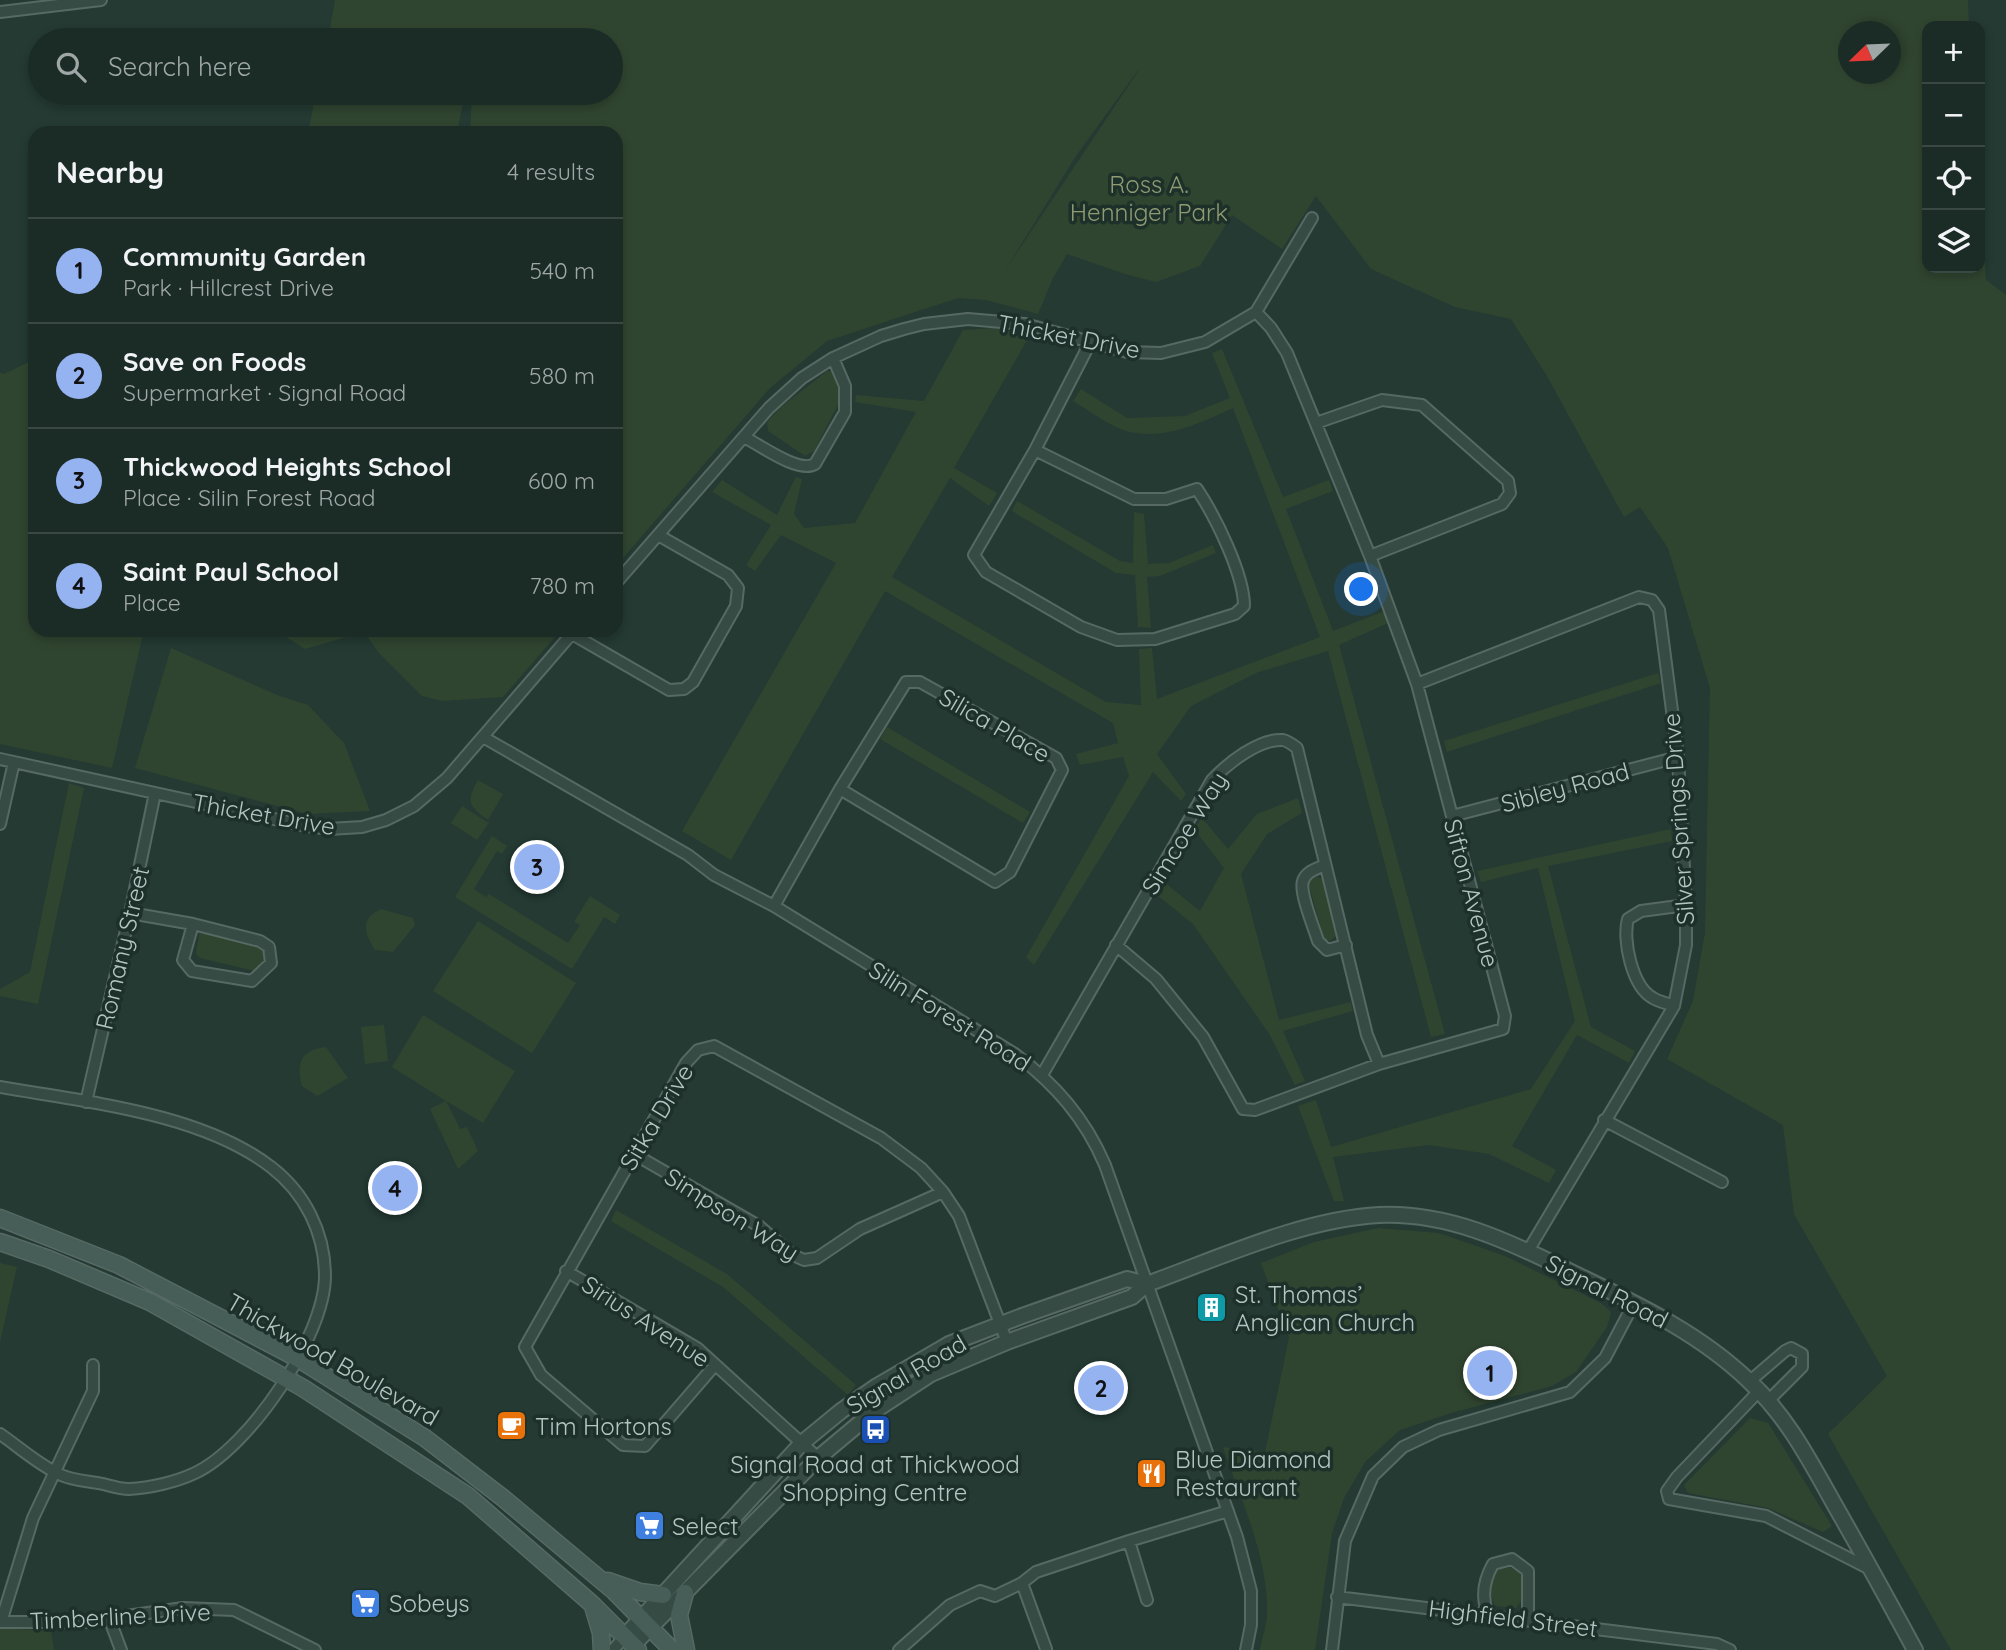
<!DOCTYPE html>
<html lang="en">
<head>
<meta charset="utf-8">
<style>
	:root { --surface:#1b2c26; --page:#24342e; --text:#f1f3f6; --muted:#a0a7a7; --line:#394843; --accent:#95b2f1 }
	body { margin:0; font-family:Quicksand,sans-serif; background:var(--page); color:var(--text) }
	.controls { position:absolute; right:21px; top:21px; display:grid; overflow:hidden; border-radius:14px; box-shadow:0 4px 10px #0003 }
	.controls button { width:63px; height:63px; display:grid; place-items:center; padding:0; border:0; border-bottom:2px solid var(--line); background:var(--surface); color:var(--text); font:35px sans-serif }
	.compass { position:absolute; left:1838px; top:21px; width:63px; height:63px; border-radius:50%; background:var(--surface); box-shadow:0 4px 10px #0003; rotate:247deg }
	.you { position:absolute; left:1362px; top:590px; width:24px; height:24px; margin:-18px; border:5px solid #fff; border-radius:50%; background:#1a73e8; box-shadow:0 0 0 10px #1a73e833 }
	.badge { display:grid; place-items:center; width:46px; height:46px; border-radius:50%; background:var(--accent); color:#111; font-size:23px; font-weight:700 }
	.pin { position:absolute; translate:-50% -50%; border:4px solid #fff; box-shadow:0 2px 7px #0006 }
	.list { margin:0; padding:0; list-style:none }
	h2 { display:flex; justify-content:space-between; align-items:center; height:91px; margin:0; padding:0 28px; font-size:30px }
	h2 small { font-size:23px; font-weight:400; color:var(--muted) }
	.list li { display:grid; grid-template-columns:46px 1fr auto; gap:21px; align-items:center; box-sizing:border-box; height:105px; padding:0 28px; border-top:2px solid var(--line) }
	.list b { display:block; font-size:26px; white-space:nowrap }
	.list p { margin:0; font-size:23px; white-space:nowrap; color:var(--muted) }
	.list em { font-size:23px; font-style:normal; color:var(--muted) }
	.icon { flex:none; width:38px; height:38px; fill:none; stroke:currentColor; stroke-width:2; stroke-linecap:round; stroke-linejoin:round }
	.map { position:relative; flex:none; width:2006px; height:1650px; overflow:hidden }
	.search { position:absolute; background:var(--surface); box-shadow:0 4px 10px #0003; left:28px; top:28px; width:595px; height:77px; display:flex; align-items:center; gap:18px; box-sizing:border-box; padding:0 24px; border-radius:38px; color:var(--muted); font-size:26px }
	.panel { position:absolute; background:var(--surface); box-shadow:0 4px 10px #0003; left:28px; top:126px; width:595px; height:511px; border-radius:21px }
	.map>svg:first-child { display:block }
	.green { fill:#304530; fill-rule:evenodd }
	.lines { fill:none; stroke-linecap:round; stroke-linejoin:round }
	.minor-casing { stroke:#566963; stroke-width:14 }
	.tertiary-casing { stroke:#566963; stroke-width:18 }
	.secondary-casing { stroke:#566963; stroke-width:19 }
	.minor { stroke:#374b45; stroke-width:10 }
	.tertiary { stroke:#374b45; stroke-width:14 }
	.secondary { stroke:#465e57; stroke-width:16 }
	.labels { text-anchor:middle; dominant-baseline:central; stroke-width:7; stroke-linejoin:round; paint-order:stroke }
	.park-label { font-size:24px; fill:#8e9b72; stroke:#1d302a }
	.street-label { font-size:24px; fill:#b3c6c1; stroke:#1d302a }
	.poi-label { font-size:24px; fill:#b3c6c1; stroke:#1d302a; text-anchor:start }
</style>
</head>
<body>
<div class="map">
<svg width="2006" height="1650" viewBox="0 0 2006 1650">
	<rect width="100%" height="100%" fill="#243a33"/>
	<path class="green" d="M335,0H1968L1969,26H1927V268H1980V189L1986,280L2006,295V1650H1951L1828,1434L1887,1376L1794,1214L1783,1125L1667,1059L1693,1001L1705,933L1710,688L1668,548L1640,507L1624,517L1547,376L1511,319L1455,307L1371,269L1316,196L1282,249L1232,215L1200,266L1156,282L1125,274L1067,254L1053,278L1038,314L986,300L958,298L827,341L770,388L616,566V133H470L472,93H611V40H328ZM1848,32H1890V74H1848ZM1139,69V70L1004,272L1076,156Z
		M316,93H465L457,133H308Z
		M995,328L1030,335L954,468L997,493L989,506L950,478L892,577L1106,702L1141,705L1139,649L1152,648L1157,699L1320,637L1233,408C1202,422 1171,438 1135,433C1114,430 1092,412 1073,401L1081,389L1127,418L1185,416L1230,398L1212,353L1222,349L1283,497L1329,480L1333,491L1286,509L1333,631L1385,611L1388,623L1339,645L1445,1034L1431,1037L1328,651L1256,673L1191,706L1157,754L1186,794L1181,801L1153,772L1034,965L1026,957L1129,776L1123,757L1080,765L1076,754L1118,743L1113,723L885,591L731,860L682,831L836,563L781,535L755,571L746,565L771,525L712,492L722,480L777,515L796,477L802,479L794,514L804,528L855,523L916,412L855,402L856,395L924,401L963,330Z
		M35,359V630H144L112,768L0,744V373L4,374Z
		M827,371L835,372L841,399L814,451L805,456L768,431L767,422L781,407Z
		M1017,501L1120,561L1133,563L1134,512L1144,514L1148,564L1169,563L1213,545L1216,553L1160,576L1147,577L1151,628L1138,627L1135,575L1116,573L1012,511Z
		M275,630H561L503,697L442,701L422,696L379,653L364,632L305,649Z
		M171,648L277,695L308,705L344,743L370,811L308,814L135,768Z
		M1658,673L1661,683L1447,752L1444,741Z
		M887,727L1030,812L1023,823L880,739Z
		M478,780L503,794L488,820C468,806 466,801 478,780Z
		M69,783L84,788L38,1004L0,996V989L30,972Z
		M1298,798L1302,813L1267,834L1241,874L1279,1020L1351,1002L1353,1011L1283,1031L1305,1081L1295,1085L1270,1035L1193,924L1158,896L1164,882L1200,911L1224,868L1194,829L1202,818L1228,849L1257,814Z
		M462,806L489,823L477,840L451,823Z
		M1671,829L1672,841L1548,866L1591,1027L1635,1051L1629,1063L1577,1035L1512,1146L1556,1170L1549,1183L1489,1154L1429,1145L1333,1157L1344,1201H1334L1298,1106L1316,1100L1331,1147L1531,1089L1575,1021L1538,868L1481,882L1477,871Z
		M492,836L507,846L502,854L497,851L474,889L486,897L489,894L568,943L580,925L574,922L590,896L620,915L615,924L604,917L572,969L455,897Z
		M1316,876L1323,879L1337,935L1330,941L1324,939L1308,882Z
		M381,909L413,918L415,925L393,952L375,950C364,932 360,919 381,909Z
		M478,921L576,983L532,1053L433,991Z
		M207,931L261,945L266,951L265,958L255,971L200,958L196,954L199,934Z
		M423,1015L515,1071L483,1123L446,1101L460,1129L467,1127L478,1151L458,1169L430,1109L446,1101L392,1067Z
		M384,1025L388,1061L365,1064L361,1027Z
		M326,1047L348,1078L317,1096L302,1086C296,1063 301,1050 326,1047Z
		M616,1210L727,1274L856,1385L848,1395L723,1287L611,1221Z
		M1378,1228L1439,1233L1505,1256L1601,1303L1611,1312L1607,1327L1576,1372L1552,1386L1451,1413L1400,1430L1365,1462L1344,1498L1332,1533L1315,1650H1260C1262,1638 1267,1625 1267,1613C1268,1556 1241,1501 1223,1447L1265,1452L1289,1338L1261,1263L1314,1242Z
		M0,1263L17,1267L0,1342Z
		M1750,1418L1768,1423L1832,1526L1823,1532L1768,1508L1688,1493L1684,1485Z
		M1508,1567L1519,1570L1525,1578L1522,1600L1516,1608L1496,1606C1490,1599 1488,1578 1496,1571C1498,1569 1505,1568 1508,1567Z
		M0,1628L51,1631L54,1650H0Z"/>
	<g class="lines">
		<defs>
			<path id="minor" d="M0,12L101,0
				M1316,423L1382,400L1422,405L1508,481L1510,493L1502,504L1370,556
				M744,437C760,445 799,474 815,464L845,412V386L833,358
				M1035,450L1134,499H1166L1197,489C1215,516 1244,574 1244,606L1235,614L1155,639L1117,640L1081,627L986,572L974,555L1035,450L1091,341
				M616,583L769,408L802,378L833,358L881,336L904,329L924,324L968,319L1025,324L1127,352L1161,353L1205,342L1256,312L1312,218
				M572,634L669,690L684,689L693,682L736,606L738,588L728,575L658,535
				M1417,684L1639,597L1652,600L1659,610L1678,757L1686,905V945L1674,1006L1528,1251
				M483,737L688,855L714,875L774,906L1015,1054C1055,1084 1085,1118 1105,1165L1237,1537L1251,1591V1625L1246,1650
				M0,759L301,825L329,829L362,827L386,820L414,806L447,778L575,630
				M1452,816L1678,757
				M0,824L14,762
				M1325,865C1317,869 1306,871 1303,881C1299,892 1314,928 1318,941L1327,950L1346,945
				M774,906L840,789L906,682H920L1056,758L1062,770L1010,872L995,882L840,789
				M130,913L193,924L260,941L269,947L271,963L252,981L192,971L183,960L193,924
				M1116,945L1156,979L1203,1037L1243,1109L1255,1110L1379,1064L1503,1029L1505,1016L1417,684L1370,556L1287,353L1271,328L1256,312
				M1674,1006C1667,1003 1659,1002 1653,998C1632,987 1622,939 1628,919L1641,911L1686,905
				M1042,1075L1212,780C1227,764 1259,738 1283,740C1288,741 1293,745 1297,748L1367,1035L1379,1064
				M0,1087C86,1102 201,1113 271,1167C305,1193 325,1233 325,1276C325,1336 249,1448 195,1473C176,1482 150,1488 129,1489C120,1489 111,1486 103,1484C90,1481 74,1481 61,1475C40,1466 19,1447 0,1434
				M86,1102L130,913L155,793
				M1604,1120L1722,1182
				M634,1154L759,1226L793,1255L804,1260L817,1258L860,1229L943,1192
				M566,1271L697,1348L818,1458
				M715,1365L645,1446L623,1445L541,1375L525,1347L686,1063L698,1050L714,1046L881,1138L921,1168L943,1192L959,1216L1007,1342
				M1750,1381L1785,1351L1791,1348L1802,1354V1367L1768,1401
				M1759,1391L1677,1477L1667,1491L1669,1499L1766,1516L1870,1569
				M1129,1541L1147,1600
				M1022,1583L1046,1649
				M1337,1597L1717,1644L1730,1650
				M1488,1614C1481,1597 1484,1580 1493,1564L1512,1559L1528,1571V1619
				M109,1618L121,1650
				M0,1622H84L183,1608L234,1610L315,1650
				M1,1622L33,1518L93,1391V1365
				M613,1650L625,1636
				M899,1650L950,1605L980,1591L995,1596L1022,1583L1036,1572L1129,1541L1228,1511
				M1332,1650L1345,1541L1373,1476L1403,1447L1439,1430L1570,1392L1605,1358L1634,1303"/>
			<path id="tertiary" d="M625,1636L802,1443L841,1411L877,1386L949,1344L1022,1316L1127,1279L1147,1284
				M633,1645L818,1458L873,1412L931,1374L1007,1342L1132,1297L1147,1284C1219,1258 1303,1219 1379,1215C1446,1212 1506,1240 1565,1269C1630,1301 1696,1330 1749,1381C1786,1415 1809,1459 1833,1502C1861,1551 1888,1600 1915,1650"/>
			<path id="secondary" d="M0,1218L119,1265L297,1358L425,1438L503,1498L614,1591L672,1650
				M0,1242L49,1259L150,1302L303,1388L468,1496L592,1604L638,1650
				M608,1581L640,1592L663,1595
				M685,1593L679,1615L686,1650
				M593,1606L601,1633L602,1650"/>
		</defs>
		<use href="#minor" class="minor-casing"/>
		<use href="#tertiary" class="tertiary-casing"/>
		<use href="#secondary" class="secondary-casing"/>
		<use href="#minor" class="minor"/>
		<use href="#tertiary" class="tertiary"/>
		<use href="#secondary" class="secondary"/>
	</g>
	<defs>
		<symbol id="building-square" viewBox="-11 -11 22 22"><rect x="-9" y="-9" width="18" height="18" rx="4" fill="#0f9aa8" stroke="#1d302a"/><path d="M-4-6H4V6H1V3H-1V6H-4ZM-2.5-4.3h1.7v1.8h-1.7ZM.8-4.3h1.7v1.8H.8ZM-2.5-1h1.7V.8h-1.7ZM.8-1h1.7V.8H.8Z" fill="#fff"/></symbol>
		<symbol id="cafe-square" viewBox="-11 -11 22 22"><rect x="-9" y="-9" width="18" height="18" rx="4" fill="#e8710a" stroke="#1d302a"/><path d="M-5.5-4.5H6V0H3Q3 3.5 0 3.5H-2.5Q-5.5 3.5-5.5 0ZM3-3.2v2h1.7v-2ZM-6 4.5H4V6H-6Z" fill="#fff"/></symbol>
		<symbol id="bus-square" viewBox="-11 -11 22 22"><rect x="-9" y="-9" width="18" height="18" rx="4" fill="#1a4fb4" stroke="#1d302a"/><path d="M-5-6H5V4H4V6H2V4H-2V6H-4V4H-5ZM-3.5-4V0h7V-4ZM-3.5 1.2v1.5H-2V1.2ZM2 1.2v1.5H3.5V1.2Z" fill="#fff"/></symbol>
		<symbol id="restaurant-square" viewBox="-11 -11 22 22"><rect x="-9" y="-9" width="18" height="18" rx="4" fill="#e8710a" stroke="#1d302a"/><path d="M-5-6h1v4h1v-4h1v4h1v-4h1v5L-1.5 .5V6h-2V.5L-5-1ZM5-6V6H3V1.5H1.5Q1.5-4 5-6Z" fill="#fff"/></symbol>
		<symbol id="supermarket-square" viewBox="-11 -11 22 22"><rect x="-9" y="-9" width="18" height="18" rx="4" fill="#3f7fe0" stroke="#1d302a"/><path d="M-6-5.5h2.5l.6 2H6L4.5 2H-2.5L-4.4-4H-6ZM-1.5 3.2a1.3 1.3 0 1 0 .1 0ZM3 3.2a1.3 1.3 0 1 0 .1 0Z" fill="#fff"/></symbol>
	</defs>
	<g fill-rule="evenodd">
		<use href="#building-square" x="1194" y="1290" width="35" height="35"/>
		<use href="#cafe-square" x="494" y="1408" width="35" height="35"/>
		<use href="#bus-square" x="858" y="1412" width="35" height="35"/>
		<use href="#restaurant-square" x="1134" y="1456" width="35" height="35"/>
		<use href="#supermarket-square" x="632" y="1508" width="35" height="35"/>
		<use href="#supermarket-square" x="348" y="1586" width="35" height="35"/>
	</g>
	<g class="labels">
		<g class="park-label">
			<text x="1149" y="184">Ross A.<tspan x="1149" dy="28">Henniger Park</tspan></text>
		</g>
		<g class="street-label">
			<text transform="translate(1069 336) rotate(11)">Thicket Drive</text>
			<text transform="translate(995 725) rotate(30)">Silica Place</text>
			<text transform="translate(1565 787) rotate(-15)">Sibley Road</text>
			<text transform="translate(264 814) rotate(10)">Thicket Drive</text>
			<text transform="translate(1678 819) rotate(-94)">Silver Springs Drive</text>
			<text transform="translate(1184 833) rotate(-58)">Simcoe Way</text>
			<text transform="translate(1472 893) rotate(75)">Sifton Avenue</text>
			<text transform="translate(122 948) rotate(-77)">Romany Street</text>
			<text transform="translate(950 1016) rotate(32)">Silin Forest Road</text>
			<text transform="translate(656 1117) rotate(-59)">Sitka Drive</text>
			<text transform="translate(732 1214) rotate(32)">Simpson Way</text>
			<text transform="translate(1607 1291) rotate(27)">Signal Road</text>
			<text transform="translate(646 1321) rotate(33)">Sirius Avenue</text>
			<text transform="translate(333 1359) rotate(30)">Thickwood Boulevard</text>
			<text transform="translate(906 1374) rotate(-30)">Signal Road</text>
			<text transform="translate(120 1616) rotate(-3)">Timberline Drive</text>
			<text transform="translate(1513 1618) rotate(7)">Highfield Street</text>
		</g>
		<g class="poi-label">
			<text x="1235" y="1294">St. Thomas’<tspan x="1235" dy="28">Anglican Church</tspan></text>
			<text x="535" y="1426">Tim Hortons</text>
			<text x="1175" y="1459">Blue Diamond<tspan x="1175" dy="28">Restaurant</tspan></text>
			<text x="875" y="1464" text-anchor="middle">Signal Road at Thickwood<tspan x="875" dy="28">Shopping Centre</tspan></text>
			<text x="672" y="1526">Select</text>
			<text x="389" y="1603">Sobeys</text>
		</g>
	</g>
</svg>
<div class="controls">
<button>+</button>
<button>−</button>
<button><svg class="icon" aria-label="locate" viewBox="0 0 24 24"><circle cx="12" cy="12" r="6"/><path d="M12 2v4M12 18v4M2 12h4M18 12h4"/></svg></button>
<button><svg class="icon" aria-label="layers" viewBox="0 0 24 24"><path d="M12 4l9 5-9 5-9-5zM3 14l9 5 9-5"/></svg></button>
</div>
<svg class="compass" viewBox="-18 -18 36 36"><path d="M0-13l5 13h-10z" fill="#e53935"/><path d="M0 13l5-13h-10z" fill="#a0a7a7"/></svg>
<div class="you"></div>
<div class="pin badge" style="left:1490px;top:1373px">1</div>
<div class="pin badge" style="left:1101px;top:1388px">2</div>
<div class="pin badge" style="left:537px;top:867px">3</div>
<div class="pin badge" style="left:395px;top:1188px">4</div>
<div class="search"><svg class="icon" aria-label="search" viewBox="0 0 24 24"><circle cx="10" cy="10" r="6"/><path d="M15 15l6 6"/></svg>Search here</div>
<section class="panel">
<h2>Nearby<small>4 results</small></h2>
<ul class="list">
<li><span class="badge">1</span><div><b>Community Garden</b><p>Park · Hillcrest Drive</p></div><em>540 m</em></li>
<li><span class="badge">2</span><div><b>Save on Foods</b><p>Supermarket · Signal Road</p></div><em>580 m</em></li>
<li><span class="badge">3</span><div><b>Thickwood Heights School</b><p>Place · Silin Forest Road</p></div><em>600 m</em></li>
<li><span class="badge">4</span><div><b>Saint Paul School</b><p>Place</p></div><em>780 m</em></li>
</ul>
</section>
</div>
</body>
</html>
